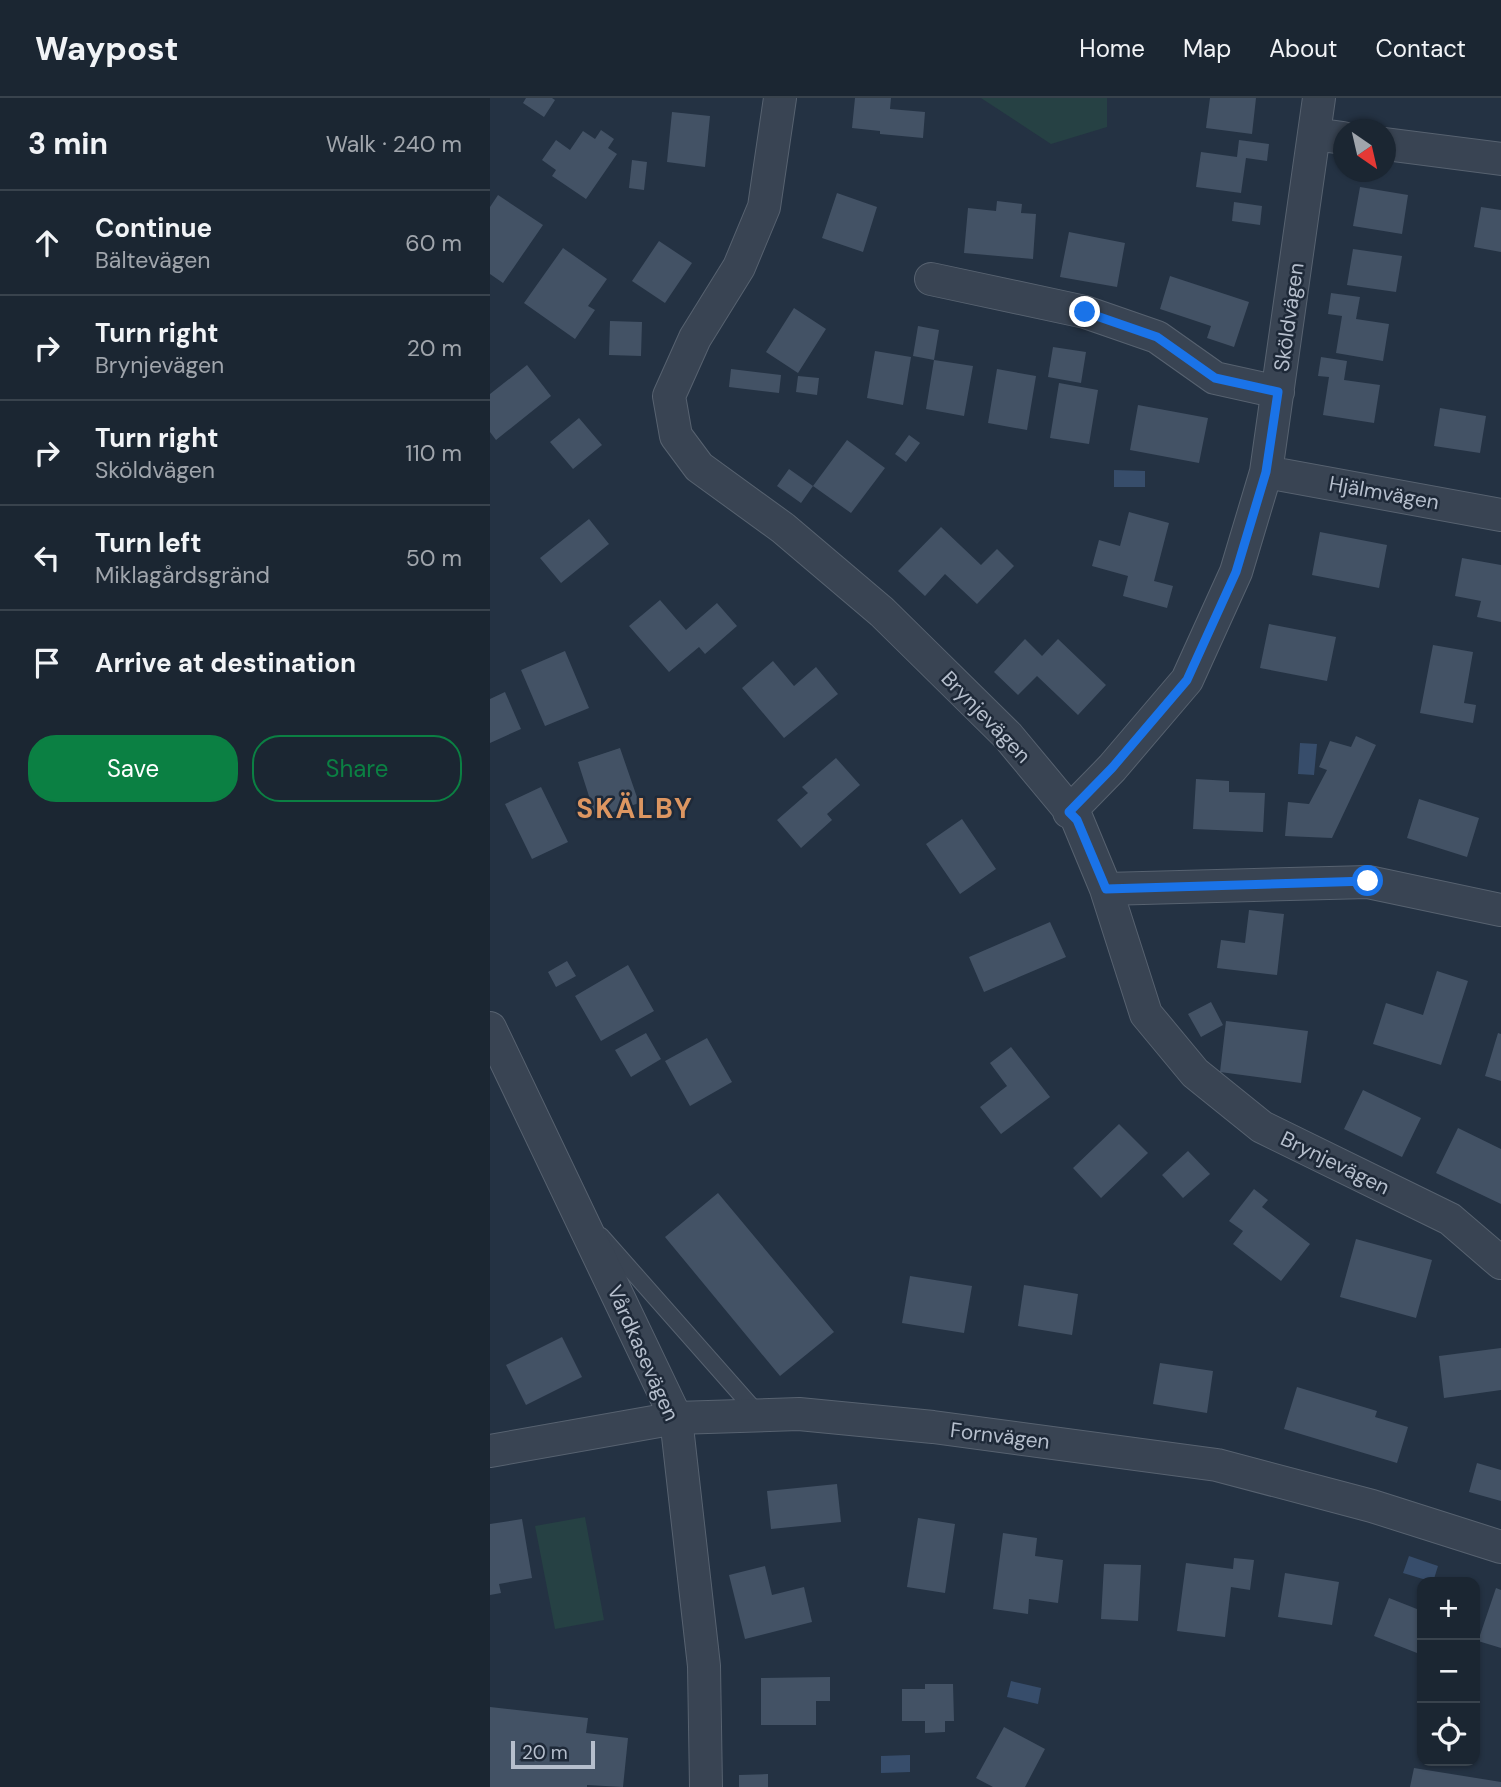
<!DOCTYPE html>
<html lang="en">
<head>
<meta charset="utf-8">
<style>
	:root { --surface:#1b2632; --page:#28323e; --text:#f1f3f6; --muted:#a0a5ac; --line:#39434d; --accent:#0b8043 }
	body { margin:0; font-family:"DM Sans",sans-serif; background:var(--page); color:var(--text) }
	.controls { position:absolute; right:21px; bottom:21px; display:grid; overflow:hidden; border-radius:14px; box-shadow:0 2px 5px #0004 }
	.controls button { width:63px; height:63px; display:grid; place-items:center; padding:0; border:0; border-bottom:2px solid var(--line); background:var(--surface); color:var(--text); font:35px sans-serif }
	.compass { position:absolute; left:843px; top:21px; width:63px; height:63px; border-radius:50%; background:var(--surface); box-shadow:0 2px 5px #0004; rotate:146deg }
	.scale { position:absolute; left:21px; bottom:18px; width:84px; box-sizing:border-box; padding-left:7px; border:4px solid #b6bfcd; border-top:0; font-size:19px; line-height:24px; white-space:nowrap; color:#b6bfcd; -webkit-text-stroke:5px #1e2938; paint-order:stroke }
	.stop { position:absolute; width:21px; height:21px; margin:-16px; border:5px solid #1a73e8; border-radius:50%; background:#fff }
	.stop.end { background:#1a73e8; border-color:#fff; box-shadow:0 2px 7px #0008 }
	.list { margin:0; padding:0; list-style:none }
	h2 { display:flex; justify-content:space-between; align-items:center; height:91px; margin:0; padding:0 28px; font-size:30px }
	h2 small { font-size:23px; font-weight:400; color:var(--muted) }
	.list li { display:grid; grid-template-columns:46px 1fr auto; gap:21px; align-items:center; box-sizing:border-box; height:105px; padding:0 28px; border-top:2px solid var(--line) }
	.list b { display:block; font-size:26px; white-space:nowrap }
	.list p { margin:0; font-size:23px; white-space:nowrap; color:var(--muted) }
	.list em { font-size:23px; font-style:normal; color:var(--muted) }
	.actions { display:flex; gap:14px; padding:21px 28px }
	.actions a { flex:1; padding:16px 0; border:2px solid var(--accent); border-radius:28px; text-align:center; font-size:24px; color:var(--accent) }
	.actions .main { background:var(--accent); color:#fff }
	.icon { flex:none; width:38px; height:38px; fill:none; stroke:currentColor; stroke-width:2; stroke-linecap:round; stroke-linejoin:round }
	.map { position:relative; flex:none; width:1011px; height:1689px; overflow:hidden }
	header { display:flex; align-items:center; gap:42px; box-sizing:border-box; height:98px; padding:0 35px; background:var(--surface); border-bottom:2px solid var(--line) }
	header strong { font-size:33px }
	nav { display:flex; gap:38px; margin-inline-start:auto; font-size:24px }
	main { display:flex }
	aside { flex:1; background:var(--surface) }
	.map>svg:first-child { display:block }
	.green { fill:#264144 }
	.water { fill:#374d6b }
	.building { fill:#435265 }
	.lines { fill:none; stroke-linecap:round; stroke-linejoin:round }
	.service-casing { stroke:#576270; stroke-width:18 }
	.minor-casing { stroke:#576270; stroke-width:34 }
	.service { stroke:#394453; stroke-width:16 }
	.minor { stroke:#394453; stroke-width:32 }
	.route { stroke:#1a73e8; stroke-width:9 }
	.labels { text-anchor:middle; dominant-baseline:central; stroke-width:5; stroke-linejoin:round; paint-order:stroke }
	.street-label { font-size:21px; fill:#b6bfcd; stroke:#1e2938 }
	.district-label { font-size:28px; font-weight:bold; letter-spacing:2px; fill:#dd9661; stroke:#1e2938 }
</style>
</head>
<body>
<header>
<strong>Waypost</strong>
<nav><a>Home</a><a>Map</a><a>About</a><a>Contact</a></nav>
</header>
<main>
<aside>
<h2>3 min<small>Walk · 240 m</small></h2>
<ul class="list">
<li><svg class="icon" aria-label="ahead" viewBox="0 0 24 24"><path d="M12 20V5M6 11l6-6 6 6"/></svg><div><b>Continue</b><p>Bältevägen</p></div><em>60 m</em></li>
<li><svg class="icon" aria-label="right" viewBox="0 0 24 24"><path d="M7 20v-9h11M14 6l5 5-5 5"/></svg><div><b>Turn right</b><p>Brynjevägen</p></div><em>20 m</em></li>
<li><svg class="icon" aria-label="right" viewBox="0 0 24 24"><path d="M7 20v-9h11M14 6l5 5-5 5"/></svg><div><b>Turn right</b><p>Sköldvägen</p></div><em>110 m</em></li>
<li><svg class="icon" aria-label="left" viewBox="0 0 24 24"><path d="M17 20v-9H6M10 6l-5 5 5 5"/></svg><div><b>Turn left</b><p>Miklagårdsgränd</p></div><em>50 m</em></li>
<li><svg class="icon" aria-label="arrive" viewBox="0 0 24 24"><path d="M6 21V4h12l-3 4 3 4H6"/></svg><div><b>Arrive at destination</b></div></li>
</ul>
<div class="actions"><a class="main">Save</a><a>Share</a></div>
</aside>
<div class="map">
<svg width="1011" height="1689" viewBox="0 0 1011 1689">
	<rect width="100%" height="100%" fill="#243243"/>
	<path class="green" d="M491,0H617V29L561,46Z
		M95,1419L114,1522L65,1531L45,1428Z"/>
	<path class="water" d="M624,372L655,373V389H624Z
		M810,645L827,646L824,677L808,676Z
		M919,1458L948,1468L943,1484L913,1475Z
		M521,1583L551,1590L548,1606L517,1599Z
		M420,1657V1674L391,1675V1658Z"/>
	<path class="building" d="M36,0H62L65,2L54,19L33,5Z
		M365,0H401L400,11L435,14L433,40L390,36V33L362,30Z
		M720,0H766L762,36L716,30Z
		M182,14L220,18L215,69L177,64Z
		M111,32L124,41L118,50L127,56L96,101L62,78L66,72L52,62L66,42L80,52L93,33L105,41Z
		M749,42L779,46L777,63L756,60L751,95L706,89L711,54L747,59Z
		M142,62L157,64L154,92L139,90Z
		M870,89L918,97L912,136L863,128Z
		M347,95L387,109L373,154L332,140Z
		M8,97L53,127L13,185L0,176V109Z
		M507,103L532,106L531,115L546,116L543,161L474,155L478,110L506,113Z
		M744,104L772,108L770,127L742,123Z
		M991,109L1011,112V154L984,149Z
		M579,134L635,145L627,189L570,179Z
		M169,143L202,165L175,205L142,183Z
		M73,150L117,181L98,208L105,212L85,241L34,205Z
		M863,151L912,158L906,194L857,187Z
		M680,178L759,204L744,249L717,240L721,228L670,211Z
		M841,195L870,199L866,221L899,226L893,263L846,255L852,218L838,216Z
		M304,210L336,231L308,275L276,254Z
		M120,223L152,224L151,258L119,257Z
		M428,228L449,232L444,262L423,258Z
		M563,249L596,254L591,285L558,279Z
		M385,253L421,259L413,307L377,300Z
		M831,259L857,263L854,282L890,287L884,325L833,317L839,279L828,278Z
		M444,262L483,268L474,318L436,311Z
		M37,267L61,298L6,342L0,334V296Z
		M241,271L291,277L289,295L239,289Z
		M507,271L546,278L537,332L498,325Z
		M308,278L329,280L327,297L306,294Z
		M569,285L608,292L599,346L560,340Z
		M648,307L718,320L709,365L640,352Z
		M950,310L996,318L990,355L944,348Z
		M89,320L112,347L83,371L60,344Z
		M419,337L430,345L416,364L405,356Z
		M357,342L395,370L361,415L323,388Z
		M299,371L323,388L311,405L287,388Z
		M639,414L679,425L664,483L683,488L677,510L633,498L638,478L602,468L609,442L630,448Z
		M99,421L119,446L71,485L50,460Z
		M451,429L491,467L507,451L524,468L487,506L455,476L435,498L408,473Z
		M830,434L897,447L889,490L822,477Z
		M972,460L1011,467V524L987,519L991,503L965,498Z
		M170,502L196,532L227,505L247,528L215,556L209,549L179,574L139,528Z
		M779,526L846,539L837,583L770,570Z
		M535,541L552,558L568,541L616,587L588,617L547,578L528,597L504,574Z
		M943,547L983,554L974,605L986,607L983,625L930,615Z
		M75,553L99,610L55,628L31,572Z
		M283,563L304,588L326,569L348,596L294,640L252,590Z
		M15,594L31,631L0,645V601Z
		M866,638L886,647L842,740L795,738L798,704L819,706L837,672L829,669L840,643L861,649Z
		M130,650L149,705L106,720L88,664Z
		M346,660L370,687L337,716L342,722L311,750L287,722L318,695L312,689Z
		M706,681L739,683V694L775,695L773,734L703,731Z
		M51,689L78,744L42,761L15,706Z
		M929,701L989,720L977,759L917,740Z
		M472,721L506,771L470,796L436,746Z
		M759,812L794,816L787,877L727,870L731,842L755,845Z
		M560,824L576,859L494,894L479,859Z
		M77,863L86,878L66,889L58,874Z
		M138,867L164,913L111,943L85,898Z
		M947,873L978,883L951,967L883,946L896,905L933,917Z
		M721,904L733,927L711,939L698,916Z
		M736,923L818,933L811,985L730,974Z
		M156,935L171,961L141,979L125,952Z
		M1008,935L1011,936V983L995,978Z
		M217,940L242,984L200,1008L175,963Z
		M521,949L560,999L511,1036L490,1009L517,988L500,965Z
		M873,992L931,1020L912,1059L854,1031Z
		M629,1026L658,1055L611,1100L583,1070Z
		M968,1030L1011,1051V1106L946,1075Z
		M698,1053L720,1076L693,1100L672,1077Z
		M764,1091L778,1102L772,1109L820,1146L791,1183L743,1146L753,1133L739,1123Z
		M228,1095L344,1234L290,1278L175,1139Z
		M866,1141L942,1162L926,1220L850,1199Z
		M420,1178L482,1188L474,1235L412,1225Z
		M534,1187L588,1196L582,1237L528,1228Z
		M72,1239L92,1279L36,1307L16,1267Z
		M1011,1250V1292L954,1300L949,1258Z
		M670,1265L723,1273L717,1315L663,1306Z
		M807,1289L887,1313L885,1319L918,1329L907,1365L794,1331Z
		M987,1365L1011,1372V1403L979,1394Z
		M347,1386L351,1424L281,1431L277,1393Z
		M428,1420L465,1426L455,1495L417,1489Z
		M32,1421L42,1480L9,1486L11,1495L0,1497V1426Z
		M513,1435L547,1440L545,1458L573,1462L568,1505L539,1501L538,1516L503,1511Z
		M744,1460L764,1462L760,1492L741,1489L735,1539L687,1533L696,1465L743,1471Z
		M614,1466L651,1467L648,1523L611,1521Z
		M275,1468L282,1497L314,1489L322,1524L255,1541L239,1477Z
		M795,1475L849,1484L842,1527L788,1519Z
		M1006,1490L1011,1492V1550L988,1543Z
		M899,1500L932,1513V1557L884,1538Z
		M340,1579V1603H326V1627H271V1580Z
		M435,1586H463L464,1623H455V1634L435,1635V1623H412V1591H435Z
		M0,1609L98,1620L96,1635L138,1640L133,1689L97,1687V1689H0Z
		M514,1629L555,1651L535,1689H503L486,1680Z
		M924,1670L1011,1684V1689H920Z
		M278,1676V1689H249V1677Z"/>
	<g class="lines">
		<defs>
			<path id="service" d="M111,1138L269,1317"/>
			<path id="minor" d="M290,0L274,109L249,169L205,240L179,298L186,338L209,369L293,430L392,514L518,638L587,721L616,791L656,916L705,975L772,1029L960,1121L1011,1165
				M824,36L853,40
				M895,46L1011,61
				M441,181L595,214L667,239L725,280L788,294
				M776,374L1011,417
				M579,714L622,670L697,582L746,474L776,374L829,0
				M616,791L878,784L1011,812
				M0,930L186,1320L214,1568L216,1689
				M0,1353L186,1320L309,1316L443,1329L727,1367L882,1408L1011,1449"/>
		</defs>
		<use href="#service" class="service-casing"/>
		<use href="#minor" class="minor-casing"/>
		<use href="#service" class="service"/>
		<use href="#minor" class="minor"/>
	</g>
	<g class="lines">
		<path class="route" d="M595,214L667,239L725,280L788,294L776,374L746,474L697,582L622,670L579,714L587,722L616,791L878,783"/>
	</g>
	<g class="labels">
		<g class="street-label">
			<text transform="translate(799 219) rotate(-82)">Sköldvägen</text>
			<text transform="translate(894 395) rotate(10)">Hjälmvägen</text>
			<text transform="translate(496 619) rotate(46)">Brynjevägen</text>
			<text transform="translate(845 1065) rotate(26)">Brynjevägen</text>
			<text transform="translate(153 1255) rotate(66)">Vårdkasevägen</text>
			<text transform="translate(510 1338) rotate(7)">Fornvägen</text>
		</g>
		<g class="district-label">
			<text x="145" y="710">SKÄLBY</text>
		</g>
	</g>
</svg>
<div class="controls">
<button>+</button>
<button>−</button>
<button><svg class="icon" aria-label="locate" viewBox="0 0 24 24"><circle cx="12" cy="12" r="6"/><path d="M12 2v4M12 18v4M2 12h4M18 12h4"/></svg></button>
</div>
<svg class="compass" viewBox="-18 -18 36 36"><path d="M0-13l5 13h-10z" fill="#e53935"/><path d="M0 13l5-13h-10z" fill="#a0a5ac"/></svg>
<div class="scale">20 m</div>
<div class="stop" style="left:878px;top:783px"></div>
<div class="stop end" style="left:595px;top:214px"></div>
</div>
</main>
</body>
</html>
